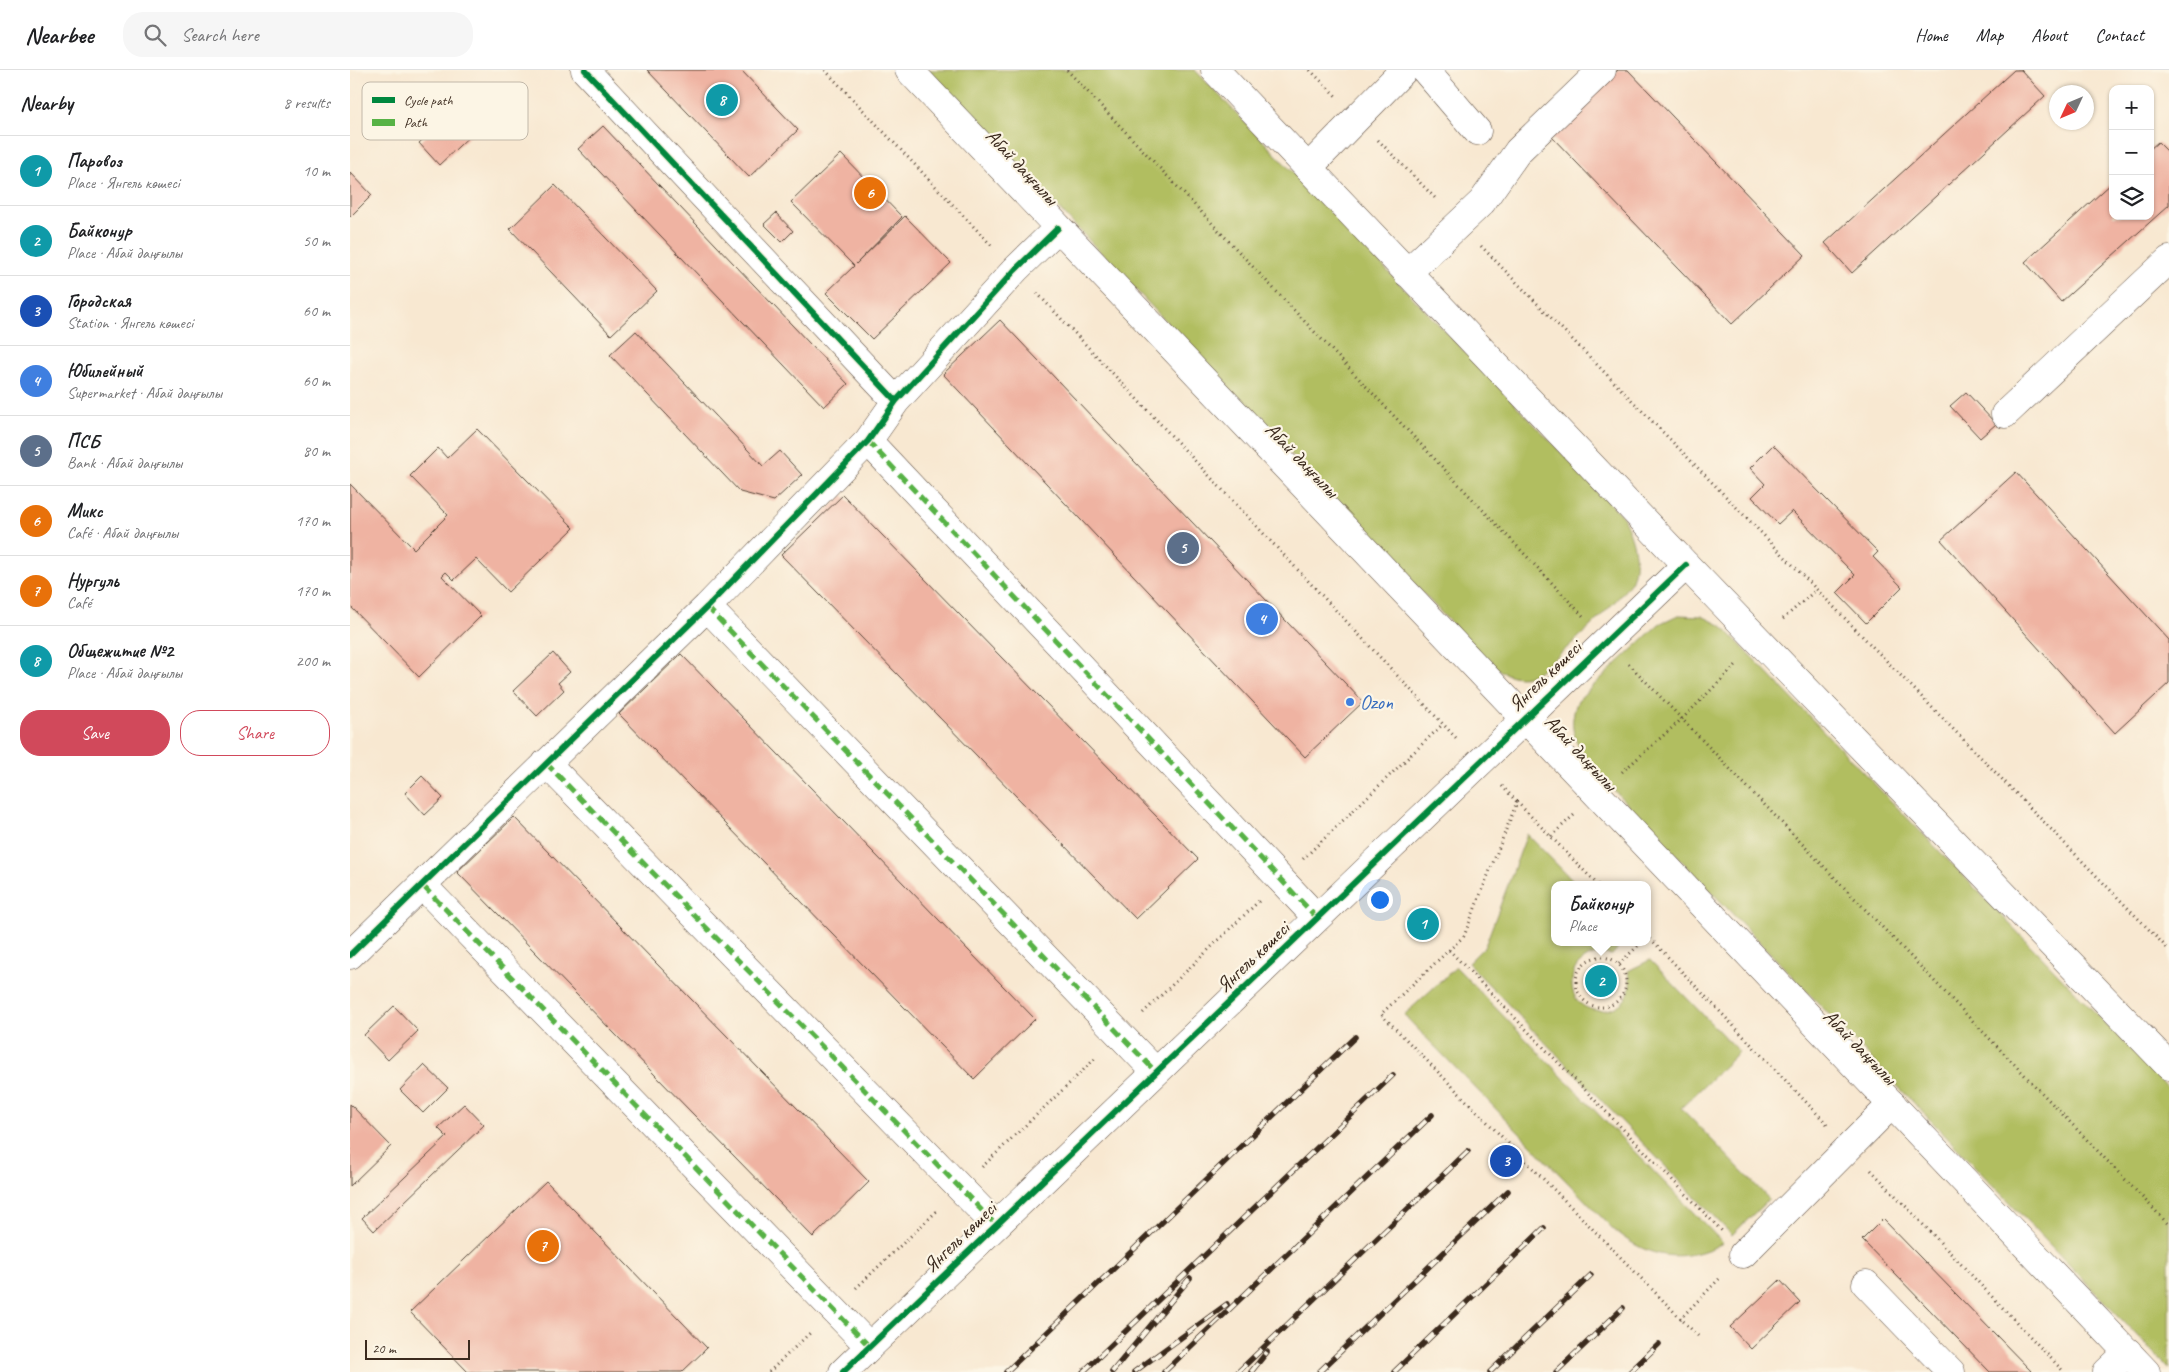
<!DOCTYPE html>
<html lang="en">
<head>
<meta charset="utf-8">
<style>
	:root { --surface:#fff; --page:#f6f6f6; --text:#202124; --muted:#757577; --line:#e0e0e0; --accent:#d1495b }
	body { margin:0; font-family:Caveat,sans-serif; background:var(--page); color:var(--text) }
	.controls { position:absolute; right:15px; top:15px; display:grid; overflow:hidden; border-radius:10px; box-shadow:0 1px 4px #0004 }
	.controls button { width:45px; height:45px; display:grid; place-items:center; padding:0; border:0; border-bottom:1px solid var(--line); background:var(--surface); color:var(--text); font:25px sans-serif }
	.compass { position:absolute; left:1699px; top:15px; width:45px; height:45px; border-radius:50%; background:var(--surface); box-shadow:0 1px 4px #0004; rotate:226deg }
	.scale { position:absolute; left:15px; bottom:12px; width:105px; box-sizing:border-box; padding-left:5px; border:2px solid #3b2a1e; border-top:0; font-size:14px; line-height:18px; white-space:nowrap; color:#3b2a1e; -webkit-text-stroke:4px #fcf5e5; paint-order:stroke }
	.you { position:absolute; left:1029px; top:829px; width:18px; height:18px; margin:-12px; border:4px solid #fff; border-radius:50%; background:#1a73e8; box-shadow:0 0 0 8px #1a73e833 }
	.badge { display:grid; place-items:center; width:32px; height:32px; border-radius:50%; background:var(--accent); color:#fff; font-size:16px; font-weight:700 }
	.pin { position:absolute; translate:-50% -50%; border:2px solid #fff; box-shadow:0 1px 5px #0006 }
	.popup { position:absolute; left:1201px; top:811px; width:100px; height:65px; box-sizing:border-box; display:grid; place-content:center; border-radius:10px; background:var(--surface); filter:drop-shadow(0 1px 4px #0005); font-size:16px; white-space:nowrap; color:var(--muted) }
	.popup b { font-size:19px; color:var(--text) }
	.popup::after { content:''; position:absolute; left:50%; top:100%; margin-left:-10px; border:10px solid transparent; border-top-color:var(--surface) }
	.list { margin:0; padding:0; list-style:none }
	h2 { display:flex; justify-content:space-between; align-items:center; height:65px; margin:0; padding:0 20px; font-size:21px }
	h2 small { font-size:16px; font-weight:400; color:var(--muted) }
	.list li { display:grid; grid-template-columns:32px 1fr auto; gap:15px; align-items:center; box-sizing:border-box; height:70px; padding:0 20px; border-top:1px solid var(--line) }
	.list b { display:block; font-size:19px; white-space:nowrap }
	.list p { margin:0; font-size:16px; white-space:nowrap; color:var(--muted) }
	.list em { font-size:16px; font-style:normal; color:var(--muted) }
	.actions { display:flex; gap:10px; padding:15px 20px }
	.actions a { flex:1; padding:11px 0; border:1px solid var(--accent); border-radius:20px; text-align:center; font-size:18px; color:var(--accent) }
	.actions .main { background:var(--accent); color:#fff }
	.icon { flex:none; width:28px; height:28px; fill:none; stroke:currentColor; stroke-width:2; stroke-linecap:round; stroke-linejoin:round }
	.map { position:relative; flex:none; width:1819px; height:1302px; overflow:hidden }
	header { display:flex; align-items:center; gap:30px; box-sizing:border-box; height:70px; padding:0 25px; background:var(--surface); border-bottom:1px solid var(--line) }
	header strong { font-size:24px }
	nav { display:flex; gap:28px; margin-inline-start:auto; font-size:18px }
	.search { width:350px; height:45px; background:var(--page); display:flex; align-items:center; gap:12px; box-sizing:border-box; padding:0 18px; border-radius:20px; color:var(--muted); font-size:19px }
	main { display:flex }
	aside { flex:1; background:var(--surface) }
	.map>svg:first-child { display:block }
	.green { fill:#b1be60; stroke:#76743f }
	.building { fill:#efb3a2 }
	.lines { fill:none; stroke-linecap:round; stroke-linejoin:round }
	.minor-casing { stroke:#574639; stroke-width:29 }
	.major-casing { stroke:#574639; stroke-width:29 }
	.path { stroke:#574639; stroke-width:3; stroke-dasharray:1 4; stroke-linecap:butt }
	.minor { stroke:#fff; stroke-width:28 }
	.major { stroke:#fff; stroke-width:28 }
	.rail-casing { stroke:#3b2a1e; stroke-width:5.5 }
	.rail { stroke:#fcf5e5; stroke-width:4; stroke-dasharray:11; stroke-linecap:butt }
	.quiet { stroke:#57b245; stroke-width:5; stroke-dasharray:10 5; stroke-linecap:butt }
	.cycleway-casing { stroke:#fcf5e5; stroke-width:9 }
	.cycleway { stroke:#00873e; stroke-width:6 }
	.shop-dot { fill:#3f7fe0; stroke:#fcf5e5; stroke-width:2 }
	.labels { text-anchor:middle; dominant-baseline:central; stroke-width:4.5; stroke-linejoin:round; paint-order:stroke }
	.street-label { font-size:20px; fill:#3b2a1e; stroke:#fcf5e5 }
	.shop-label { font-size:20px; fill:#366cbe; stroke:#fcf5e5; text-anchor:start }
	.key { fill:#fcf5e5; stroke:#c2b8a9; stroke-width:1 }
	.key-label { font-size:14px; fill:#3b2a1e }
</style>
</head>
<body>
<header>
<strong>Nearbee</strong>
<div class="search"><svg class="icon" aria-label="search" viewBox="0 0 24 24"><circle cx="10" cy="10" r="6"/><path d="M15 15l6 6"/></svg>Search here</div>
<nav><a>Home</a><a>Map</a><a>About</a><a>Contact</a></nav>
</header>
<main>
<aside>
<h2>Nearby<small>8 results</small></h2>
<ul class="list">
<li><span class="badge" style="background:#0f9aa8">1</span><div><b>Паровоз</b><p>Place · Янгель көшесі</p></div><em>10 m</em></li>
<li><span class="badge" style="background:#0f9aa8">2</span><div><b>Байконур</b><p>Place · Абай даңғылы</p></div><em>50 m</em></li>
<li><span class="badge" style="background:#1a4fb4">3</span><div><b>Городская</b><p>Station · Янгель көшесі</p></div><em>60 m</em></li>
<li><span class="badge" style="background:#3f7fe0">4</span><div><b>Юбилейный</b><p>Supermarket · Абай даңғылы</p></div><em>60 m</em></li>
<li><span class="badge" style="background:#5c6f8a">5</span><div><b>ПСБ</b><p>Bank · Абай даңғылы</p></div><em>80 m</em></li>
<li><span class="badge" style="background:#e8710a">6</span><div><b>Микс</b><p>Café · Абай даңғылы</p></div><em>170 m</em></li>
<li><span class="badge" style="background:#e8710a">7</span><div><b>Нургуль</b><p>Café</p></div><em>170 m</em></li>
<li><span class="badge" style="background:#0f9aa8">8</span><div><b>Общежитие №2</b><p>Place · Абай даңғылы</p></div><em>200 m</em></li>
</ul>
<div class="actions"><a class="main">Save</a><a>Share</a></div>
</aside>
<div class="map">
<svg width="1819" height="1302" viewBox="0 0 1819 1302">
	<rect width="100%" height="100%" fill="#fcf5e5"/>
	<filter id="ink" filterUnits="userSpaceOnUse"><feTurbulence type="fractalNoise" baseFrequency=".02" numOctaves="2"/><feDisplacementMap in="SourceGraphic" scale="10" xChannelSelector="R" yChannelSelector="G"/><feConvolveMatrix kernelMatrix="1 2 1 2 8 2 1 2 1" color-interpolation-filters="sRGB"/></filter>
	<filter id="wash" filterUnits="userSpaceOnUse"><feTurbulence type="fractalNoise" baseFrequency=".0096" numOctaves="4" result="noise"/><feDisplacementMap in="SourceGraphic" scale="20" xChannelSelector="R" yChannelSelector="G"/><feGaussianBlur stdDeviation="1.12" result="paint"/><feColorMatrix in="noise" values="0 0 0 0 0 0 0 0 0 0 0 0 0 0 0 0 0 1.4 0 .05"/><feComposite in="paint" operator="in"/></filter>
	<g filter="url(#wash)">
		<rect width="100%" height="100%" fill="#f8e8d1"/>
		<path class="green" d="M578,0H845L1273,447C1282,466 1290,488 1282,510C1275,526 1203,593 1186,603C1182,605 1176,607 1171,607C1156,607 1146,598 1135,589Z
			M1328,545L1352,546L1372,556L1819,1019V1299L1235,690C1223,666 1218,655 1228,630L1309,554Z
			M1177,764L1227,815H1205V872H1273L1262,885C1250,882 1239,884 1230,893C1224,898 1222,906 1222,914C1223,955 1293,947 1278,901L1300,890L1389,982L1331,1038L1419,1129L1382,1165L1118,893L1135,876Z
			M1106,897L1373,1173C1333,1194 1299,1189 1264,1160L1054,945Z"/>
		<g id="blocks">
			<path class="building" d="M297,0H391L448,60L399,107Z
				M1268,0H1278L1455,185L1382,254L1200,65Z
				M1664,0H1671L1695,26L1502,203L1475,173Z
				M107,37L128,58L89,95L69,73Z
				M253,56L498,314L474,337L228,79Z
				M1808,72L1819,83V135L1711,232L1675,192L1763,112V146H1800V79Z
				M491,84L552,147L506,194L555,146L601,193L522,269L476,223L504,196L441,132Z
				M0,102L22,125L0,147Z
				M205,115L307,221L261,265L160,159Z
				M426,143L443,161L432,172L414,154Z
				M650,250L1013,632L955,687L593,304Z
				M286,261L413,396L430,381L452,405L424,431L390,422L260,285Z
				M1616,322L1646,354L1630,368L1600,336Z
				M127,359L224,458L158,522L126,489L104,510L96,502L92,506L131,546L69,607L0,536V414L64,479L98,445L60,406L88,378L97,388Z
				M1423,375L1528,482L1523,487L1552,517L1516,553L1487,523L1505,505L1442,441L1428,454L1402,427L1415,414L1400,398Z
				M1666,402L1819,570V613L1765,663L1591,470Z
				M493,425L848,789L786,849L431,485Z
				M203,583L220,602L208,613L214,620L187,646L163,621Z
				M331,584L685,949L624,1009L269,644Z
				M72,706L93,728L75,745L55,723Z
				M164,747L519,1112L463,1167L107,802Z
				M44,936L68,961L38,990L14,965Z
				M74,995L98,1018L73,1043L50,1020Z
				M0,1034L41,1076L0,1116Z
				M114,1034L134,1055L24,1161L12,1148L97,1067L88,1058Z
				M196,1111L357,1278L332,1302H118L60,1242Z
				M1533,1149L1682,1302H1640L1512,1170Z
				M1430,1210L1450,1232L1401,1279L1380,1257Z"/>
		</g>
	</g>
	<g filter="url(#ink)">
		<use href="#blocks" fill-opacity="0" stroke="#574639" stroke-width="1"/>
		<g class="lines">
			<defs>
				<path id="minor" d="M235,0L546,331
					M1075,0L1127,61
					M958,98L1054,0
					M1057,203L1132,132L1168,81L1252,0
					M1655,344L1819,190
					M518,371L967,848
					M357,537L806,1002
					M196,693L646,1155
					M73,816L519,1276
					M0,885L357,537L518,371L546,331L665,200L708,158
					M1393,1184L1542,1034
					M1516,1214L1601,1302
					M493,1302L1336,495
					M1757,1302L1778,1282"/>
				<path id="major" d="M559,0L1796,1302
					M865,0L1336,495L1819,996"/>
			</defs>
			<use href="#minor" class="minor-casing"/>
			<use href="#major" class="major-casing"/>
			<path class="path" d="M475,0L643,177
				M717,0L1235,548
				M960,0L986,26
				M1028,70L1087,130
				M1131,176L1819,880
				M687,223L1108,670
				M1433,549L1466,520
				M1279,594L1819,1155
				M1272,702L1332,649L1387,594
				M1152,716L1167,732
				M1201,766L1224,745
				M953,789L1093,654
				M1248,815L1167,732L1114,866L1031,944L1348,1266
				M1297,865L1477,1054
				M1099,880L1372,1161
				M1226 912a25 25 0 1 1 50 0a25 25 0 1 1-50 0Z
				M1269,894L1292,872
				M793,943L909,831
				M632,1097L747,987
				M1521,1100L1714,1302
				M506,1218L588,1140
				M1330,1249L1371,1207
				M419,1302L462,1261"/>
			<use href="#minor" class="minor"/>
			<use href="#major" class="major"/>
			<defs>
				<path id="rail" d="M656,1302L1005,967
					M733,1302L1043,1005
					M762,1302L840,1208
					M784,1302L877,1234
					M814,1302L1082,1045
					M888,1302L1118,1081
					M901,1302L917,1282
					M969,1302L1158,1121
					M1044,1302L1194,1158
					M1140,1302L1241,1205
					M1206,1302L1273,1238
					M1280,1302L1309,1274"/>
			</defs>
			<use href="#rail" class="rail-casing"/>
			<use href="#rail" class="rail"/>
			<path class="quiet" d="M518,371L967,848
				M357,537L806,1002
				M196,693L646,1155
				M73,816L519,1276"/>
			<defs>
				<path id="cycleway" d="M235,0L546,331
					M0,885L357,537L518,371L546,331L665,200L708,158
					M493,1302L1336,495"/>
			</defs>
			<use href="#cycleway" class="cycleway-casing"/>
			<use href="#cycleway" class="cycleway"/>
		</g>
	</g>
	<circle class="shop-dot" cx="1000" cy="632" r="5"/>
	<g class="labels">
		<g class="street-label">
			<text transform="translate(672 97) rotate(47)">Абай даңғылы</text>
			<text transform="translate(952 390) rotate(46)">Абай даңғылы</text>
			<text transform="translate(1195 606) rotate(-44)">Янгель көшесі</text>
			<text transform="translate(1231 683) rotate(47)">Абай даңғылы</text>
			<text transform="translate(903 887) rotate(-44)">Янгель көшесі</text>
			<text transform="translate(1510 977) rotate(46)">Абай даңғылы</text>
			<text transform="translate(610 1167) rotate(-44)">Янгель көшесі</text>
		</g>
		<g class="shop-label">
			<text x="1010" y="632">Ozon</text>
		</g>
	</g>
	<rect x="12" y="12" width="166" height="58" rx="8" class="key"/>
	<rect x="22" y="27" width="23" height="6" fill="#00873e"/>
	<rect x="22" y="49" width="23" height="7" fill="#57b245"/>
	<g class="key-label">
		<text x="54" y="35">Cycle path</text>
		<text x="54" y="57">Path</text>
	</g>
</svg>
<div class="controls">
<button>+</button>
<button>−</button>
<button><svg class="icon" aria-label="layers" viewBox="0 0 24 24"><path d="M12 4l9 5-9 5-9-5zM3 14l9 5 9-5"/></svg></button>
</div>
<svg class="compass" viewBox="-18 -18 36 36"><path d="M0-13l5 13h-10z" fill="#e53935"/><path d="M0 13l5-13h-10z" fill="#757577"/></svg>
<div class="scale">20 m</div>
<div class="you"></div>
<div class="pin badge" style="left:1073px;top:854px;background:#0f9aa8">1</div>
<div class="pin badge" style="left:1251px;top:911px;background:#0f9aa8">2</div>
<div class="popup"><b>Байконур</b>Place</div>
<div class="pin badge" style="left:1156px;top:1091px;background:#1a4fb4">3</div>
<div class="pin badge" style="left:912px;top:549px;background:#3f7fe0">4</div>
<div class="pin badge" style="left:833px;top:478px;background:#5c6f8a">5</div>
<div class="pin badge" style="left:520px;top:123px;background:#e8710a">6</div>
<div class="pin badge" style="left:193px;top:1176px;background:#e8710a">7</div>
<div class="pin badge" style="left:372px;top:30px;background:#0f9aa8">8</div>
</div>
</main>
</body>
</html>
